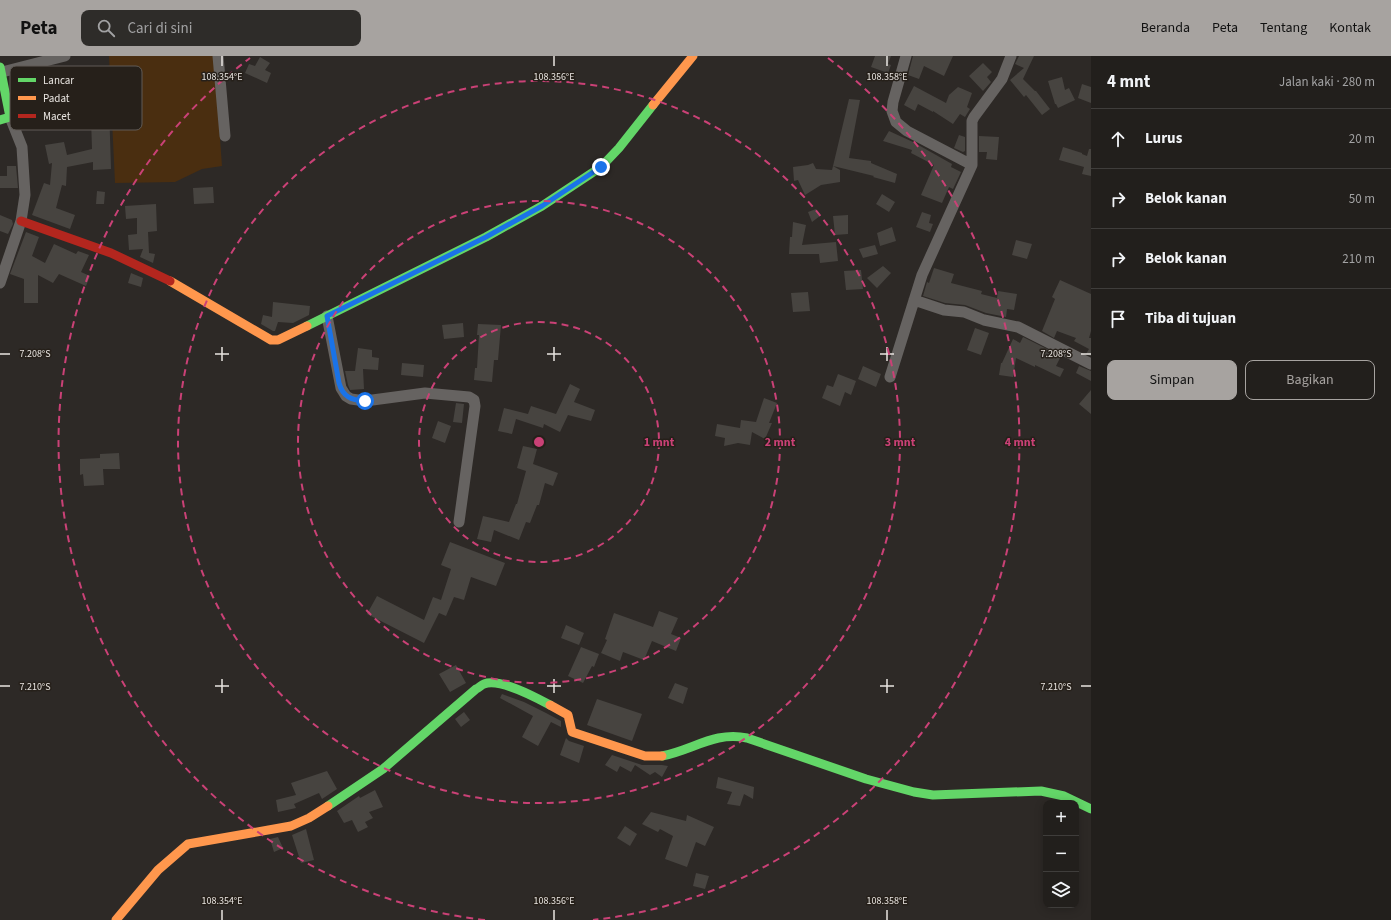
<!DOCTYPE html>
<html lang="id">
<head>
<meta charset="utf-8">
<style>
	:root { --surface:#221f1c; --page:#2e2c29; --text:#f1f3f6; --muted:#a2a2a3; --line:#3f3d3b; --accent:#a7a3a0 }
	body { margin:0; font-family:"Source Sans 3",sans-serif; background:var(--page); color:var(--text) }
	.controls { position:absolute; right:12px; bottom:12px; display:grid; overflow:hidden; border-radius:8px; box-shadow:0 2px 10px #0003 }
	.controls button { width:36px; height:36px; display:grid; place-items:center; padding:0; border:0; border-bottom:1px solid var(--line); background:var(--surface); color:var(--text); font:20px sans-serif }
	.stop { position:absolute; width:12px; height:12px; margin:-9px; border:3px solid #1a73e8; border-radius:50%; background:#fff }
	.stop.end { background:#1a73e8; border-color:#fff; box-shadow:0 1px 4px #0008 }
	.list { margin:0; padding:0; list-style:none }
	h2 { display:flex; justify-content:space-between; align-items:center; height:52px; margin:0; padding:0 16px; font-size:17px }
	h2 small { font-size:13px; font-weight:400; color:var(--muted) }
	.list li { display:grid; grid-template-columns:26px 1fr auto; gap:12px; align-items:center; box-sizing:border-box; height:60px; padding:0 16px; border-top:1px solid var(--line) }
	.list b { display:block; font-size:15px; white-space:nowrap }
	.list em { font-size:13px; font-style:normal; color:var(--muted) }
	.actions { display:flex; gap:8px; padding:12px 16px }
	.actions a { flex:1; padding:9px 0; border:1px solid var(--accent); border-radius:8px; text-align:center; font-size:14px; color:var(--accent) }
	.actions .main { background:var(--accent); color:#111 }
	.icon { flex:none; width:22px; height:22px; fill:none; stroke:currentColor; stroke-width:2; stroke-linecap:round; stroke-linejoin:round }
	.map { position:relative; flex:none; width:1091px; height:864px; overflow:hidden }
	header { display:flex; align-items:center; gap:24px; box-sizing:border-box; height:56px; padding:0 20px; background:var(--accent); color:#111 }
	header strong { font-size:19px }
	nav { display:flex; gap:22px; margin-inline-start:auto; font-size:14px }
	.search { width:280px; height:36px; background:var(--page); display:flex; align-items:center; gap:10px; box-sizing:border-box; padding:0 14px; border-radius:8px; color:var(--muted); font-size:15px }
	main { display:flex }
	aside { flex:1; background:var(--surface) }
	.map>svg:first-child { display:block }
	.pitch { fill:#4a2e10 }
	.building { fill:#474440 }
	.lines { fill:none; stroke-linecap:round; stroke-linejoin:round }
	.street { stroke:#666361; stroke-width:11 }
	.fast { stroke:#63d668; stroke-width:9 }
	.slow { stroke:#ff974d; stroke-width:9 }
	.jam { stroke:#b3261e; stroke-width:9 }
	.route { stroke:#1a73e8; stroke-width:5 }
	.ticks { fill:none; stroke:#e9e5e1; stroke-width:1.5 }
	.ring { fill:none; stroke:#ca4176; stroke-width:2; stroke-dasharray:7 5 }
	.key { fill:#26201a; stroke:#605b56; stroke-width:1 }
	.key-label { font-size:11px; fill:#e9e5e1 }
	.ticks-label { font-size:10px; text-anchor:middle; fill:#e9e5e1; stroke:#26201a; stroke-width:3; stroke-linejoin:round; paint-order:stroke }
	.centre { fill:#ca4176; stroke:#26201a; stroke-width:2 }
	.ring-label { font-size:12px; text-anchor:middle; font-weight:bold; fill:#ca4176; stroke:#26201a; stroke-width:3; stroke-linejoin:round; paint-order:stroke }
</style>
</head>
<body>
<header>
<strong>Peta</strong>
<div class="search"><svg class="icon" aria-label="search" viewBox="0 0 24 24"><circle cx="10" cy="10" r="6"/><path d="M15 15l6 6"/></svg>Cari di sini</div>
<nav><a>Beranda</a><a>Peta</a><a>Tentang</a><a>Kontak</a></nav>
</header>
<main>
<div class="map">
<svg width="1091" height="864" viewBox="0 0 1091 864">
	<rect width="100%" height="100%" fill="#2d2926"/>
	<path class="pitch" d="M109,0H214L222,110L202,113L175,126L115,127Z"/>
	<path class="building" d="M875,0H891L888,8L891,9L888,17L871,11Z
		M913,0H953L944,20L924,10L919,23L908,19Z
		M1019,0H1034L1023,23L1035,35H1036L1050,53L1042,59L1026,39L1024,41L1010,24L1024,12L1015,8Z
		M260,1L270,7L265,14L271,17L267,27L245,17L249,8L255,10Z
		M983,7L992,16L987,21L991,26L983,35L969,20Z
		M57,10H71L72,20L108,18L111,113L93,114V106L67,111L66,130L62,129L56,152L75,159L70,173L32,159L44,127L50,129L52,107L49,108L45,89L64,86L67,99L92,93L90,32L71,33L70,22L58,23Z
		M1062,21L1065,34L1069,32L1075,44L1058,52L1056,48H1055L1048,25Z
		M1082,28L1091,31V47L1078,42Z
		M914,30L946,47L949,39L958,31L972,37L967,51L970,53L965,61L960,58L953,68L933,55V56L918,48L915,55L904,49Z
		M849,43L860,44L849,102L871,105V107L897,118L895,127L873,121L874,120L833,110Z
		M889,75L913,86L952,108L951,111L961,116L953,133L949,131L942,147L921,139L934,109L911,97L912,94L883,85Z
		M959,79L965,81V95L963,96L954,92Z
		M979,80L999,81L997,104L986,103L987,96H979Z
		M1063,91L1082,97V98L1087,100L1089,93H1091V120L1082,118L1084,111L1059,104Z
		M813,107L816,113L832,114L833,110L840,114V126L821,129L805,139L798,124L794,125L793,111L808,109Z
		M7,110H16L18,132H0V120H7Z
		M213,131L214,147L194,148L193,132Z
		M97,135L105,136L104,148H96Z
		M882,138L895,146L889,156L876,148Z
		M156,148L157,175L148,176L149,197L155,198L153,207L140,201L143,193L129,194L128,179L137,178V162L126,163L125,150Z
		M816,153L820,160L812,166L808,156Z
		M922,156L931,159L929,167L933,168L930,176L916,171Z
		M0,159L12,164L13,168L8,178L0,175Z
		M848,159V178L835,179L833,160Z
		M793,166L806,169L802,189L836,186L838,205L820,207L819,198H789L790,181H792Z
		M892,171L896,185L880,190L877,177Z
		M26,176L39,181L32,200L45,207L54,188L76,198L78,195L89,199L81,216L90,220L86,230L59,218L53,227L38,219V247H24V223L10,218Z
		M1016,184L1032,188L1027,203L1012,199Z
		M875,189L878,198L863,202L859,193Z
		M883,210L891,217L877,232L867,222Z
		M934,212L954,218L951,227L982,235L981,238L997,242L998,235L1017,238L1014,254L1007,253L1006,261L986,257L965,249L945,247L923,240L927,226L929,227Z
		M861,214L863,233L846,234L844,215Z
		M131,217L143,222L141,231L128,227Z
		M1060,224L1091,238V275L1089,282H1091V300L1086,298L1089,293L1074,285L1076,282L1057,275L1054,282L1042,275L1055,243L1052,241Z
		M808,236L810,255L793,256L791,237Z
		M273,246L310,250L309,259L293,267L278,266L275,275H273L261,268L263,259L272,261Z
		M463,267L464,281L444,283L442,269Z
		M478,268L501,269L498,304H494L492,326L474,324L475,312H477L479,279H477Z
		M975,272L989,277L981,299L967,294Z
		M1023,281L1061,300L1056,310L1064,313L1060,321L1035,309V311L1016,302L1013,321L999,319L1001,307H1002L1013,283L1020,287Z
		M358,292L372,294V301L379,302L378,314L363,313L364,333L350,334L348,329L345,315H355Z
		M402,307L424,309L423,321L401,319Z
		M863,310L881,318L876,331L858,323Z
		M1079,310L1091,315V325L1076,317Z
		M838,318L856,325L851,339L845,336L840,350L822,342L827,329L833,331Z
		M570,328L580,333L574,346L595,354L591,365L568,359L560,376L544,368L543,372L516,363L512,378L498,375L504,352L528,358L531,350L556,358Z
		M1091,334V358L1079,348Z
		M764,342L777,347L769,367H772L765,383L752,376L750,389L738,387L724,390L725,382L715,380L717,368L740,372L741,364L756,366Z
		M456,347L464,348L462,367L453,366Z
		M438,365L451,370L445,387L432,382Z
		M523,390L537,393L533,408L558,417L553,430L545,427L539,449H537L530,467L526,466L519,484L494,474L491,486L477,483L483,460L509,466L516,448H517L526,415L517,412Z
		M119,397L120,413H103L104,429L84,430L83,418L80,419V403L100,402V398Z
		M450,486L505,507L496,530L471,521L464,544L454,541L446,560L439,557L424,587L367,558L377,540L424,564L433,541L441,544L451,513L441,509Z
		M659,555L678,562L671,578L681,582L676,595L652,585L644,604L623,596L620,605L601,597L607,584L605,583L614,557L653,571Z
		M566,569L584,577L579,589L561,582Z
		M581,591L599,598L594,611L592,610L583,627L568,620Z
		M456,609L466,627L450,636L439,618Z
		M675,627L688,632L683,648L668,642Z
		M502,638L524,646L546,657L561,665V671L551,666L538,690L522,681L533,660L500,642Z
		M597,643L642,658L632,685L587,669Z
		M464,656L470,664L461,671L455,663Z
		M566,682L569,685L584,690L579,707L560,699Z
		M612,699L642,709H662L668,710L662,721L655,716L650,719L635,709L631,716L620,710L617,716L605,709Z
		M327,715L337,733L322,743L319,737L294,748L296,752L278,756L276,744L296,739L291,727Z
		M718,721L754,731L753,743L744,738L740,750L727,748L732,736L716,732Z
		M375,734L383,751L369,756L373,762L365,766L368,771L358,776L352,764L344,767L337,755L359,740L360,742Z
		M651,756L686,765L687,759L714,771L705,790L696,786L687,811L665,803L673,780L660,773L658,776L642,768Z
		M625,770L637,778L630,790L617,782Z
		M306,773L314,804L301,807L292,779Z
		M278,781L283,792L274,796L270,783Z
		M696,817L709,820L705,833L693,830Z"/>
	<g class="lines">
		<path class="street" d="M218,0L225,80
			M906,0L893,46L892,55L896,66L907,75L972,109
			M2,16L65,0
			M0,227L21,165L25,139L22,91L10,61
			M914,244L944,254L964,256L984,264L1018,271L1091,308
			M327,260L341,332L346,340L351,343L365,345L425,337L469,341L474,344L475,350L459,466
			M890,321L922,219L972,109V65L974,61L1002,23L1011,0"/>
		<path class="fast" d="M0,11L10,61L0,64
			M307,270L486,181L542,150L601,111L619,92L653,49
			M662,700C693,694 715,675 747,682L866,723L914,736L933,739L1041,735L1064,740L1091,753
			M328,750L383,713L476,633C479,632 481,629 484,628C500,622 535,641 550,649"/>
		<path class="slow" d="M653,49L693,0
			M170,225L271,284H278L307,270
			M550,649L568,659L572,676L645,700H662
			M116,864L158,814L188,788L291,770L309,762L328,750"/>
		<path class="jam" d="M21,165L111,197L170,225"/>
	</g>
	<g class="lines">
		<path class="route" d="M365,345C351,344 343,341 339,327L327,260L486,181L542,150L601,111"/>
	</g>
	<path class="ticks" d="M222,0V10M554,0V10M887,0V10M222,291V305M554,291V305M887,291V305M0,298H10M215,298H229M547,298H561M880,298H894M1081,298H1091M222,623V637M554,623V637M887,623V637M0,630H10M215,630H229M547,630H561M880,630H894M1081,630H1091M222,854V864M554,854V864M887,854V864"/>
	<g class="ring">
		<circle cx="539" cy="386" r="120"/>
		<circle cx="539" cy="386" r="241"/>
		<circle cx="539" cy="386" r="361"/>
		<path d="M485 864A481 481 0 0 1 250 2M828 2A481 481 0 0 1 593 864"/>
	</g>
	<rect x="10" y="10" width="132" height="64" rx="6" class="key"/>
	<rect x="18" y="22" width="18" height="4" fill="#63d668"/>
	<rect x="18" y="40" width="18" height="4" fill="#ff974d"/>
	<rect x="18" y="58" width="18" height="4" fill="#b3261e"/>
	<g class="key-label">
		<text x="43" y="28">Lancar</text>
		<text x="43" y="46">Padat</text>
		<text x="43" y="64">Macet</text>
	</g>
	<g class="ticks-label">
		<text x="222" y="24">108.354°E</text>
		<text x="554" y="24">108.356°E</text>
		<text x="887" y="24">108.358°E</text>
		<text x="35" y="301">7.208°S</text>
		<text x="1056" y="301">7.208°S</text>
		<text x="35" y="634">7.210°S</text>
		<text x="1056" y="634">7.210°S</text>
		<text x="222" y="848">108.354°E</text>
		<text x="554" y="848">108.356°E</text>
		<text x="887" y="848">108.358°E</text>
	</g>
	<circle cx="539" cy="386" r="6" class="centre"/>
	<g class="ring-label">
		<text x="659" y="390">1 mnt</text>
		<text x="780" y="390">2 mnt</text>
		<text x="900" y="390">3 mnt</text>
		<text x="1020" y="390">4 mnt</text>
	</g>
</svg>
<div class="controls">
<button>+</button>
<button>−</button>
<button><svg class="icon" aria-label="layers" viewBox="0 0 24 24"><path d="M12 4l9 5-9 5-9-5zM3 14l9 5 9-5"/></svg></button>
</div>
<div class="stop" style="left:365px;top:345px"></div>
<div class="stop end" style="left:601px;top:111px"></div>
</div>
<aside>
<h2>4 mnt<small>Jalan kaki · 280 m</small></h2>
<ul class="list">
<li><svg class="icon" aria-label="ahead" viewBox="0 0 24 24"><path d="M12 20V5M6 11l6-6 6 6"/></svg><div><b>Lurus</b></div><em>20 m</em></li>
<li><svg class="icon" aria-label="right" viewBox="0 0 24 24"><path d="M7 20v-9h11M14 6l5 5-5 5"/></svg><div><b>Belok kanan</b></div><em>50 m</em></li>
<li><svg class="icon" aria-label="right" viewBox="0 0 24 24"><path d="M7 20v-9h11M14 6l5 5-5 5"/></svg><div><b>Belok kanan</b></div><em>210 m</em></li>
<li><svg class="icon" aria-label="arrive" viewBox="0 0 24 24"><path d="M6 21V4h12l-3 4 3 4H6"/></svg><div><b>Tiba di tujuan</b></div></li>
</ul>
<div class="actions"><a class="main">Simpan</a><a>Bagikan</a></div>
</aside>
</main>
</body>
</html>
